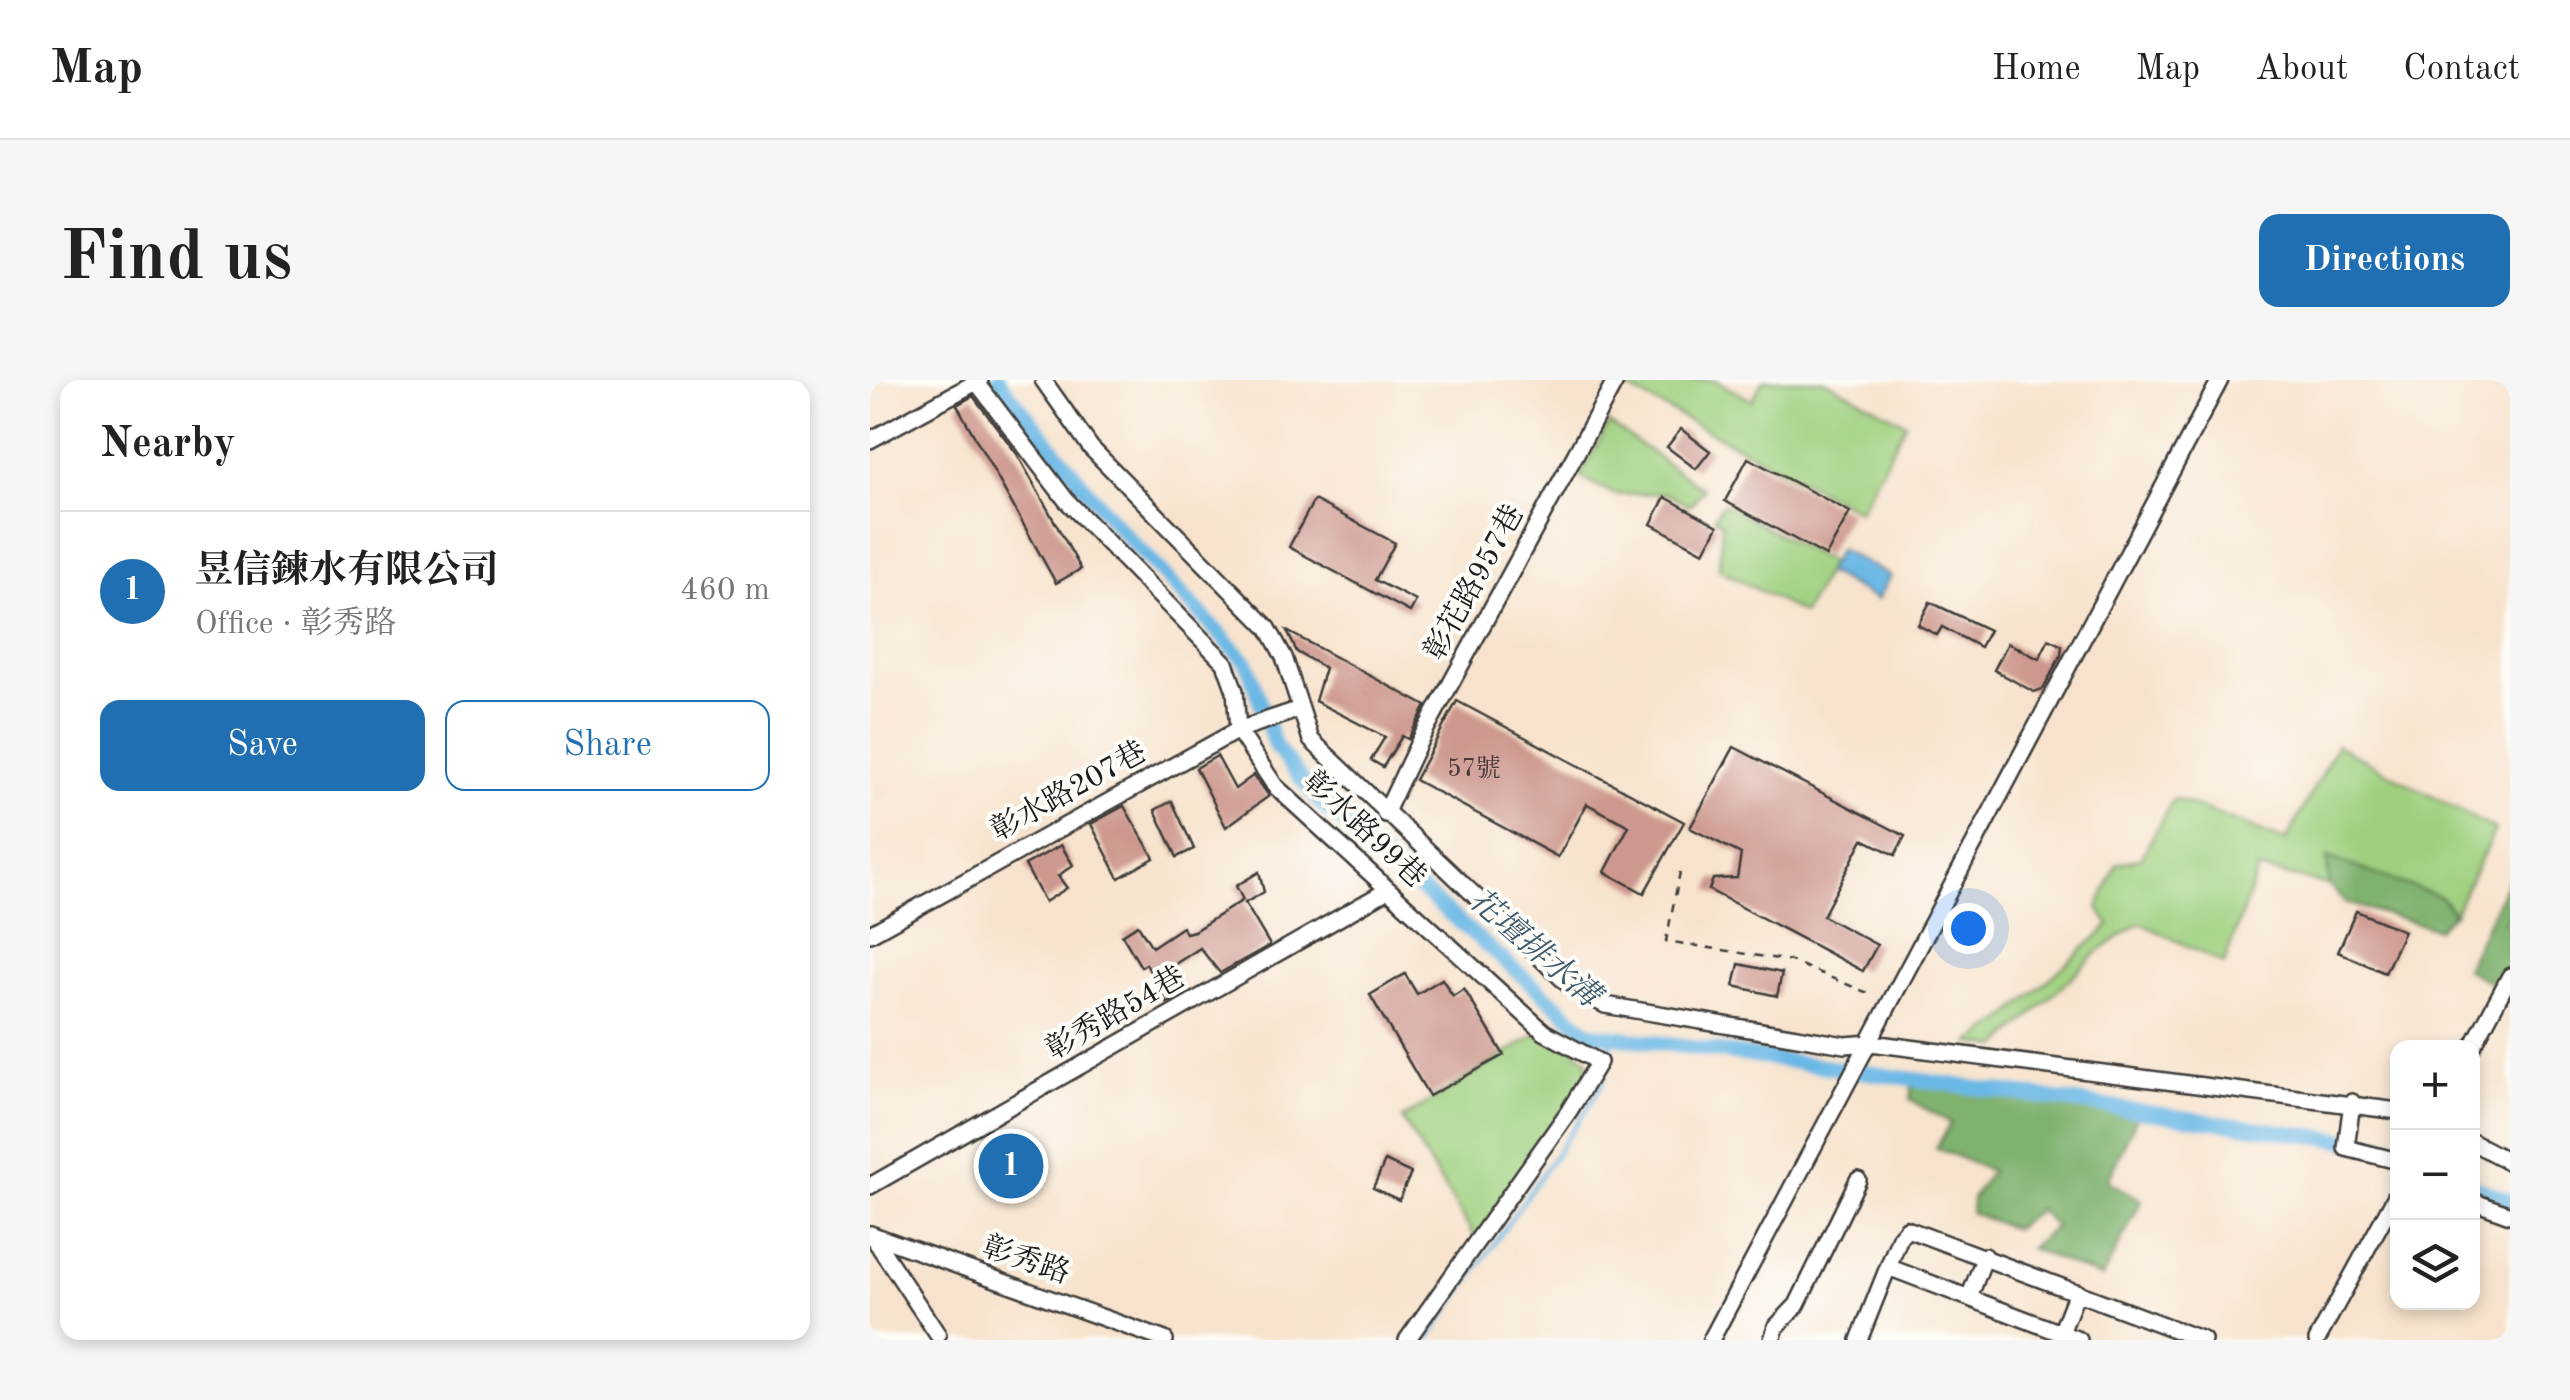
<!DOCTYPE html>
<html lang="en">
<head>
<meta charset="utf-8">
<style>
	:root { --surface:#fff; --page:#f6f6f6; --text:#222; --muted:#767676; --line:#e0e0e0; --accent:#1f6fb2 }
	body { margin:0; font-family:"Old Standard TT","Noto Serif TC",serif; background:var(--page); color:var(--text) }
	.controls { position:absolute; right:30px; bottom:30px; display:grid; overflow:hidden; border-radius:20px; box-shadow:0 5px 15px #0003 }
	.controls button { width:90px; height:90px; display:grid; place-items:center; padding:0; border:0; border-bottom:2px solid var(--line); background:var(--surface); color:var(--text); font:50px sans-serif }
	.you { position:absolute; left:1098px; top:548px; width:35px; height:35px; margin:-25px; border:8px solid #fff; border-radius:50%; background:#1a73e8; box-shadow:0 0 0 15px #1a73e833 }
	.badge { display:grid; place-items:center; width:65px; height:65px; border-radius:50%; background:var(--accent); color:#fff; font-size:32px; font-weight:700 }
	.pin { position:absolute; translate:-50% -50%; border:5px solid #fff; box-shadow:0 2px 10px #0006 }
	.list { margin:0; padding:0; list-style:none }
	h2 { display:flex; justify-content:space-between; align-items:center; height:130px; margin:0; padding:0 40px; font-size:42px }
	h2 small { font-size:32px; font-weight:400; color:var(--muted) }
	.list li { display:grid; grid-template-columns:65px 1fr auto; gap:30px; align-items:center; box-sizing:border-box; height:160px; padding:0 40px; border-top:2px solid var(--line) }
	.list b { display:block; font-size:38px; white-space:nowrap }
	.list p { margin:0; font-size:32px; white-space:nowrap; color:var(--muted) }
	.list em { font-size:32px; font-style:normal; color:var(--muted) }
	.actions { display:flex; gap:20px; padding:30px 40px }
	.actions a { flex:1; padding:22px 0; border:2px solid var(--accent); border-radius:20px; text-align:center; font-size:35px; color:var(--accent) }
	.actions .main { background:var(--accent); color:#fff }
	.icon { flex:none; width:55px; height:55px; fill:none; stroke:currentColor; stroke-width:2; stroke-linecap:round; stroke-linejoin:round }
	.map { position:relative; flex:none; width:1640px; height:960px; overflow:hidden; border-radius:20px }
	header { display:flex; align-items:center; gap:60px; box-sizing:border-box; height:140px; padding:0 50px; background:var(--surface); border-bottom:2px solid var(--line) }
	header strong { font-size:48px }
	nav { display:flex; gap:55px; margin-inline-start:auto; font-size:35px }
	.intro { display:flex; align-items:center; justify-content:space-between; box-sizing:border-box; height:240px; padding:0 60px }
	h1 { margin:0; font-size:70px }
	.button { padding:25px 45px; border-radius:20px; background:var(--accent); color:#fff; font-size:35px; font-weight:700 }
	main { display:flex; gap:60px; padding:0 60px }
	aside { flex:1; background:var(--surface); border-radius:20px; box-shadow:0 5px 15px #0003 }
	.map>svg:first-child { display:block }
	.green { fill:#9fd07f; stroke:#5e764e; stroke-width:2.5 }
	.forest { fill:#7fb26e; stroke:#4e6745; stroke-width:2.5 }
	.water { fill:#6bb8e5; stroke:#446a80; stroke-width:2.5 }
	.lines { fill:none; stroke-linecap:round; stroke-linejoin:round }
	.stream { stroke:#6bb8e5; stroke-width:4 }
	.canal { stroke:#6bb8e5; stroke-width:15 }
	.building { fill:#cd988f }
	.minor-casing { stroke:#3d3a37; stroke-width:20 }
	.path { stroke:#3d3a37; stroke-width:2.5; stroke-dasharray:8 8; stroke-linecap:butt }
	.minor { stroke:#fff; stroke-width:15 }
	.labels { text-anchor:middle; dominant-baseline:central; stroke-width:8; stroke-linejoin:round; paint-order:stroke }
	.number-label { font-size:25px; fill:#483b39 }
	.street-label { font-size:30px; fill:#1c1c1c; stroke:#fdfcf7 }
	.water-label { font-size:32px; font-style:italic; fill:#3c5a6c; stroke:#fdfcf7 }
</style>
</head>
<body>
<header>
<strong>Map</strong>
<nav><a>Home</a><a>Map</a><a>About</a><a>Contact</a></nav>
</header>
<div class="intro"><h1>Find us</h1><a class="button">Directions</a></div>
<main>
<aside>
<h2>Nearby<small></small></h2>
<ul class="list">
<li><span class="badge">1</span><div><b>昱信鍊水有限公司</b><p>Office · 彰秀路</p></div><em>460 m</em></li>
</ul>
<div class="actions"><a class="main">Save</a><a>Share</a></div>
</aside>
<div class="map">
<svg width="1640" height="960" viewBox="0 0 1640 960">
	<rect width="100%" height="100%" fill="#fdfcf7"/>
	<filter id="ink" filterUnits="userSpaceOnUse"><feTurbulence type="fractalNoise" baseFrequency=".01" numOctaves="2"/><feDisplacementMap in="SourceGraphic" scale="20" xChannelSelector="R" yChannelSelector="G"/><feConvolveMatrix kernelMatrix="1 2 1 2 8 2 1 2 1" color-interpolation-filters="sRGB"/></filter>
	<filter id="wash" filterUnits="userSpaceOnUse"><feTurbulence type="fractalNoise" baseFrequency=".0048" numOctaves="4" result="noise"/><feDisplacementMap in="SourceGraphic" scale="40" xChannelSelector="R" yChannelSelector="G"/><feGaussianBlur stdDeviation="2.25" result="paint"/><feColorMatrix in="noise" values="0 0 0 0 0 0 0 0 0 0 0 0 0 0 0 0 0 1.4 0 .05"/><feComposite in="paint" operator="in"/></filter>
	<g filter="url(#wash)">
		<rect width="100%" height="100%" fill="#f7e3cd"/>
		<path class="green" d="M762,0H844L882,20L893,0H954L1036,43L989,131L757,8Z
			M739,43L833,109L820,126L795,113L746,115L710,97Z
			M853,124L961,183L933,234L849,189L852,143L844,138Z
			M1467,365L1625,450L1584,533L1571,517L1457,478L1459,505L1388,489L1354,584L1270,543L1230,570L1128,667L1100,663L1136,638L1240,545L1228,528L1247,484L1271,478L1302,421L1306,419L1416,461Z
			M675,649L717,679L718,694L606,859L532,739Z"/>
		<path class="forest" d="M1457,477L1571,517L1584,533L1567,549L1476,523L1459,505Z
			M1640,496V533L1634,544L1640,547V583L1628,606L1595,589Z
			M1043,699L1272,726L1237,801L1272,820L1232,898L1160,868L1185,847L1169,829L1144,849L1101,833L1102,819L1121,791L1066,768L1081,743L1040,720Z"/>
		<path class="water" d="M969,169L1020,196L1007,220L956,192Z"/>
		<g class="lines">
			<path class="stream" d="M558,960L718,727L733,703L743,657"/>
			<path class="canal" d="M128,0L245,144L377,283L405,366L452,425L719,653L1528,768
				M1602,805L1640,821"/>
		</g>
		<g id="blocks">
			<path class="building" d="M103,16L147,74L211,189L186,203L87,25Z
				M811,49L840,71L826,89L797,67Z
				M878,78L980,132L956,176L855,121Z
				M795,117L848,146L834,172L781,144Z
				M444,120L525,163L505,200L546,221L540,232L419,167Z
				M1060,222L1119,250L1110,267L1072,247L1067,255L1048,245Z
				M417,251L556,326L538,359L532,356L513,387L501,380L515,357L445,321L455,288L427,272Z
				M1179,259L1192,266L1191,275L1173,309L1164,312L1124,290L1138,263L1169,279Z
				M587,321L814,442L774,513L735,492L759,446L717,424L688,477L545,400Z
				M864,367L1035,456L1025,475L993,459L953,536L1007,565L993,591L839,510L843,499L867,498L871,474L820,448Z
				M347,376L365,409L384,395L399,416L356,447L326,388Z
				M302,421L324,469L307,477L285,430Z
				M254,426L284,478L249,498L221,444Z
				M191,465L203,485L188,496L197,508L175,522L155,485Z
				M389,492L394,512L375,523L400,565L350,593L330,568L299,588L314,614L297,623L276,584L271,587L252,555L268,545L282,567L312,547L316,553L324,551L373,520L366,506Z
				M1486,531L1534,551L1515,593L1468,572Z
				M869,584L912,593L907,616L864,606Z
				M535,594L547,614L572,599L583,616L594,609L634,675L559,716L500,615Z
				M515,781L541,793L529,820L503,808Z"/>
		</g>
	</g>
	<g filter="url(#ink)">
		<use href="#blocks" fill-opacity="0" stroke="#3d3a37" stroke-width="2.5"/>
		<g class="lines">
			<defs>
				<path id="minor" d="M105,0L196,120L355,283L365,311L368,350L405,406L674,652L729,682L699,731L537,960
					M173,0L221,68L398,248L414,277L441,360L701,607L735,625L975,665L1001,663L1528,731
					M0,60L110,0
					M515,434L550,360L746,0
					M0,554L368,350L430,329
					M1602,668L1640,596
					M1482,722L1476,768L1528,781
					M1602,762L1640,782
					M0,806L518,510
					M1602,821L1640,835
					M0,854L295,960
					M1,854L68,955
					M1018,887L1209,960
					M1099,918L1115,876
					M1191,953L1207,912
					M841,960L1350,0
					M902,960L906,947L927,925L988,800
					M989,960L1030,857L1037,849L1333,960
					M1447,960L1528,812"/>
			</defs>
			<use href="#minor" class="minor-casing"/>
			<path class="path" d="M810,492L796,561L921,581L1005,616"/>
			<use href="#minor" class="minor"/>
		</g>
	</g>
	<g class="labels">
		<g class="number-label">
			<text x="604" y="389">57號</text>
		</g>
		<g class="street-label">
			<text transform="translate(605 203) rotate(-61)">彰花路957巷</text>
			<text transform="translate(199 412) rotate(-29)">彰水路207巷</text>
			<text transform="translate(494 450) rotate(43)">彰水路99巷</text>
			<text transform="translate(246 634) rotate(-30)">彰秀路54巷</text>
			<text transform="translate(156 881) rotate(19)">彰秀路</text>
		</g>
		<g class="water-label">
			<text transform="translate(663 569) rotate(41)">花壇排水溝</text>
		</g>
	</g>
</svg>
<div class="controls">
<button>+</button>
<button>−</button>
<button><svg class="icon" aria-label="layers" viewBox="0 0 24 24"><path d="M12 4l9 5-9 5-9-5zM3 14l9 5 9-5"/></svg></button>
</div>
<div class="you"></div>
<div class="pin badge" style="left:141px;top:786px">1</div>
</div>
</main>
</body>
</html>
